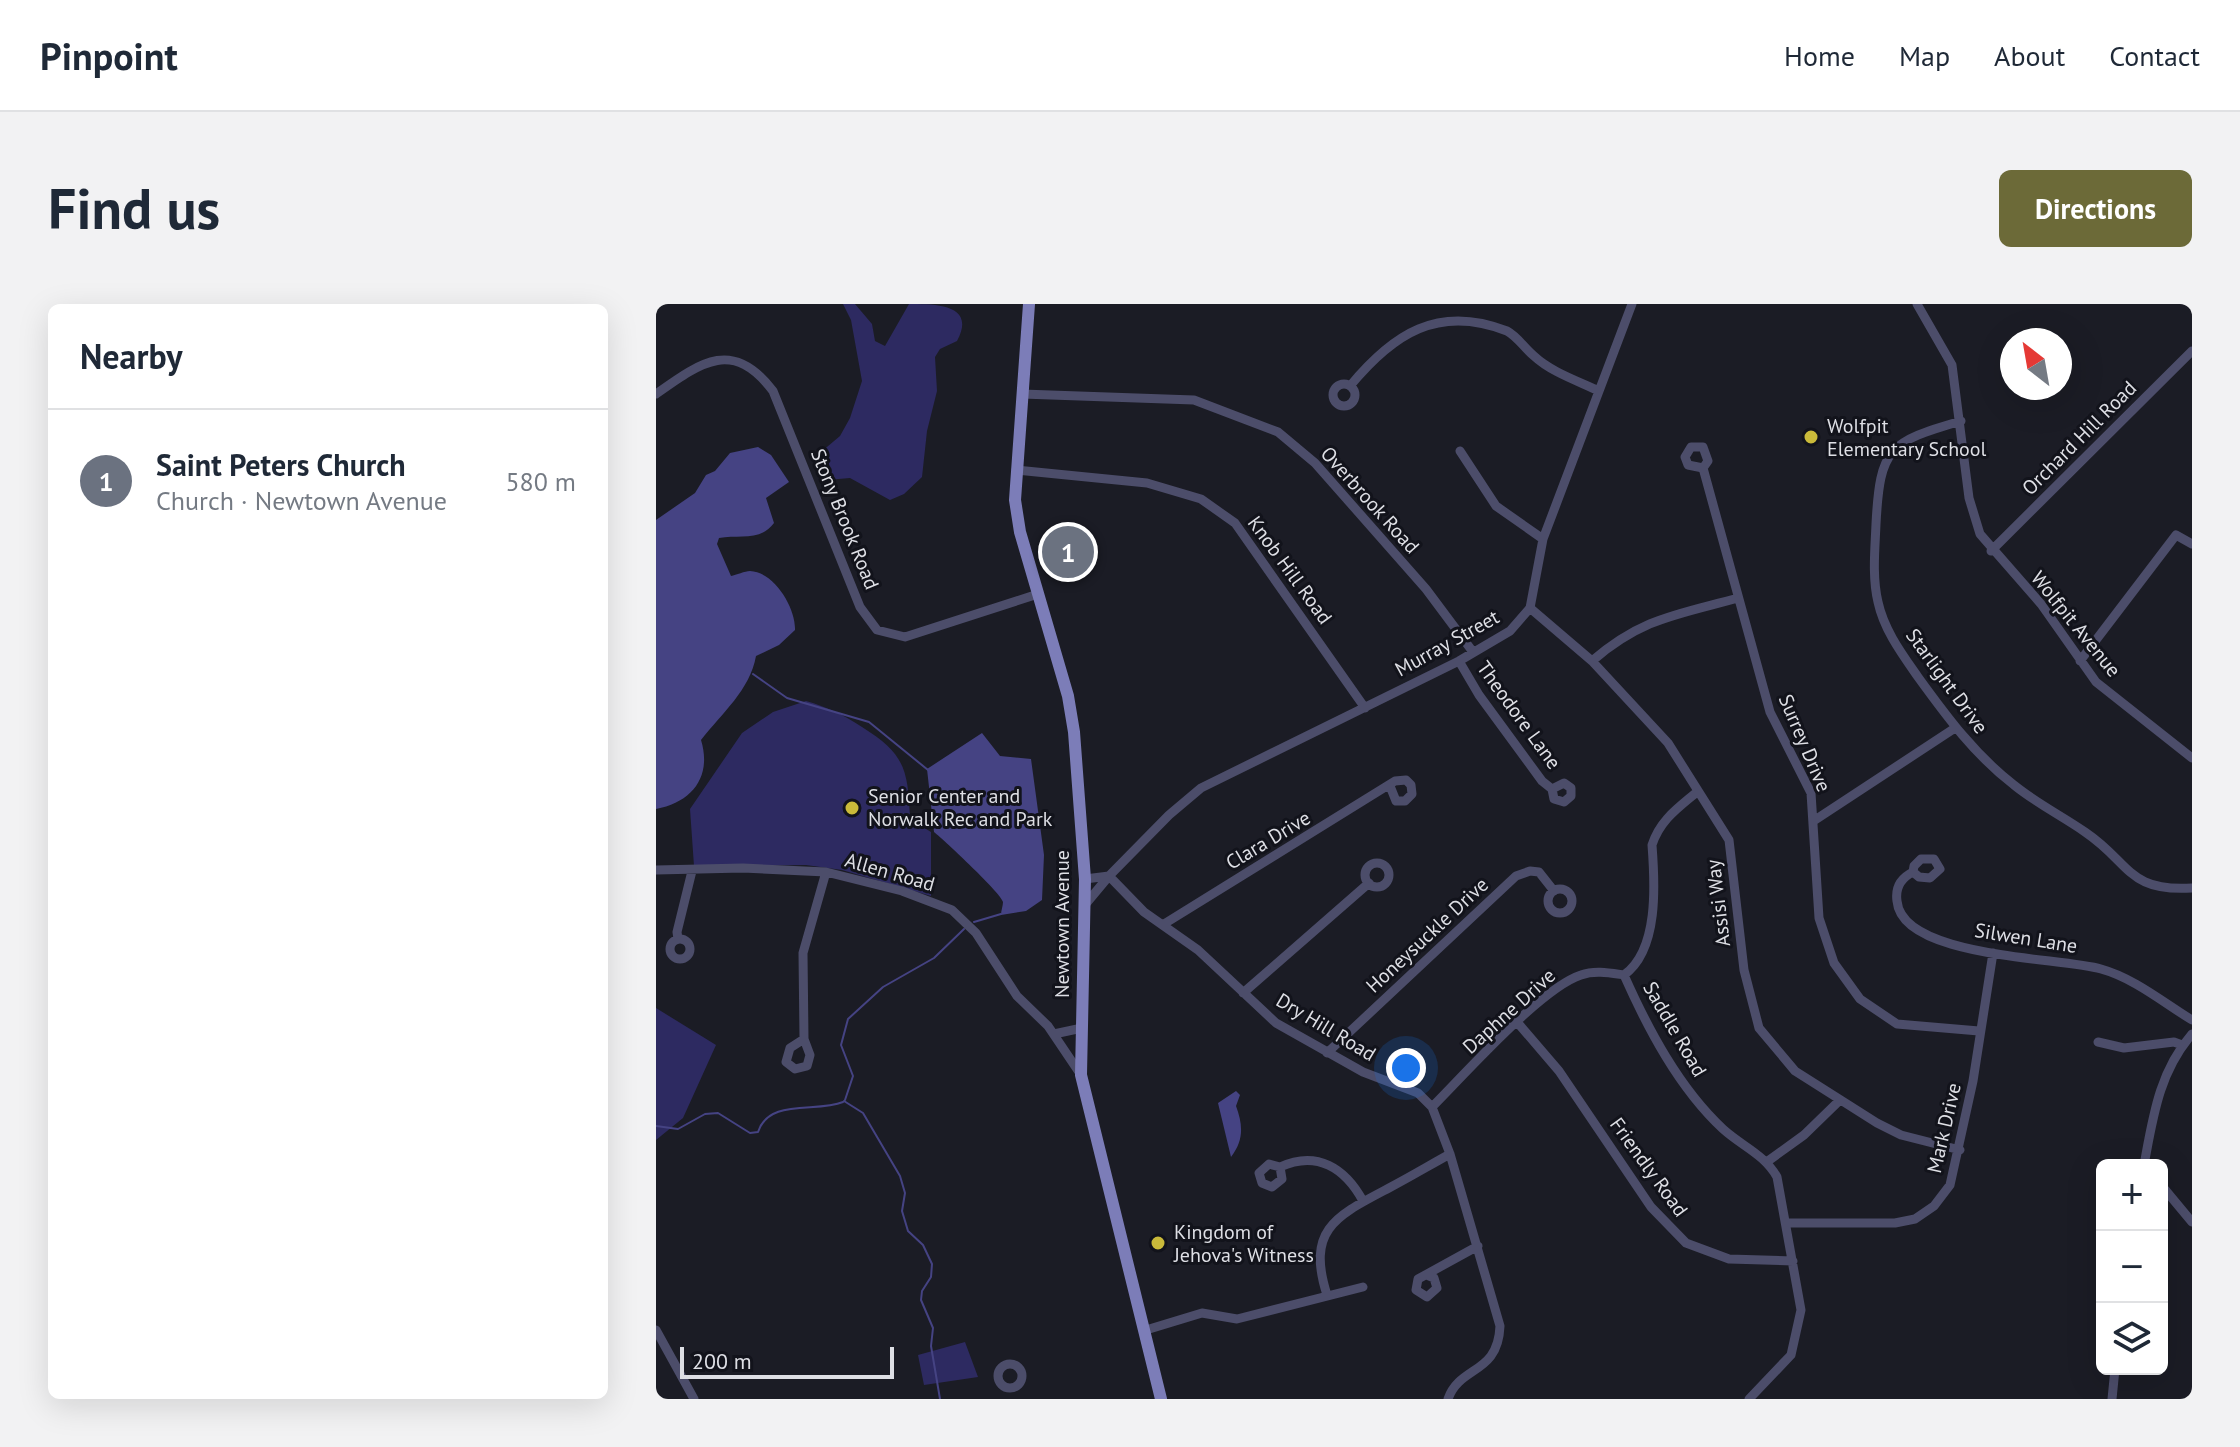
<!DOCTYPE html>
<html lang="en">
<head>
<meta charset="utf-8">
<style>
	:root { --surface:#fff; --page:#f2f2f3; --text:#1f2937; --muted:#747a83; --line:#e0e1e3; --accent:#6c6a38 }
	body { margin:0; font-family:"PT Sans",sans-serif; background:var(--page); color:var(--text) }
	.controls { position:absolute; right:24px; bottom:24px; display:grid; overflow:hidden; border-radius:12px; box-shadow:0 8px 32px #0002 }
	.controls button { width:72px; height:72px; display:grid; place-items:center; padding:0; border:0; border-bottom:2px solid var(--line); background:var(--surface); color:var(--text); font:40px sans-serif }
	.compass { position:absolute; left:1344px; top:24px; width:72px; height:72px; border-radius:50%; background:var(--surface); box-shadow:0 8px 32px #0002; rotate:329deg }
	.scale { position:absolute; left:24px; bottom:20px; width:214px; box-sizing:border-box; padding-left:8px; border:4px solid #dedfe5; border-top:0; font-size:22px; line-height:28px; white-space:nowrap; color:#dedfe5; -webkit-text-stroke:6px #12131b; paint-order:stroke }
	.you { position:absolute; left:750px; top:764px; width:28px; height:28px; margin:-20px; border:6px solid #fff; border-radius:50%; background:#1a73e8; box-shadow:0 0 0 12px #1a73e833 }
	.badge { display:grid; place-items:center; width:52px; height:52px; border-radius:50%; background:var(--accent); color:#fff; font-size:26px; font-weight:700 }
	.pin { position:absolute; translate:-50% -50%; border:4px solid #fff; box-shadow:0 2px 8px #0006 }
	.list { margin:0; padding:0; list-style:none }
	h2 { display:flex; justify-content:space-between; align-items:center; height:104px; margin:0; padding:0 32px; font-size:34px }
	h2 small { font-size:26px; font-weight:400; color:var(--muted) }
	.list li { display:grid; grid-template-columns:52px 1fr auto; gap:24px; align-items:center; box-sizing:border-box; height:144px; padding:0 32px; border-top:2px solid var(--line) }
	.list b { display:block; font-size:30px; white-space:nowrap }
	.list p { margin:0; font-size:26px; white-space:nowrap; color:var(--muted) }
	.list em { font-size:26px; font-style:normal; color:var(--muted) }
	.icon { flex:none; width:44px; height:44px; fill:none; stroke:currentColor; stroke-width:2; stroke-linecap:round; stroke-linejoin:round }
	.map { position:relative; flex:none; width:1536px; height:1095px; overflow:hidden; border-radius:12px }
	header { display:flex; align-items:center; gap:48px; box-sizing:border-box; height:112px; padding:0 40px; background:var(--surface); border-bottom:2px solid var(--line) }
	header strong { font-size:38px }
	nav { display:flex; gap:44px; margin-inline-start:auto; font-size:28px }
	.intro { display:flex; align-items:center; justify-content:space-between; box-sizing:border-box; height:192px; padding:0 48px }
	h1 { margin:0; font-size:56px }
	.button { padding:20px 36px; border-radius:12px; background:var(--accent); color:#fff; font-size:28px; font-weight:700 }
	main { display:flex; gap:48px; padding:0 48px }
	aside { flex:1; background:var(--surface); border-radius:12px; box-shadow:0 8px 32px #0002 }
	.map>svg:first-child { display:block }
	.green { fill:#2d2a61 }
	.water { fill:#454383 }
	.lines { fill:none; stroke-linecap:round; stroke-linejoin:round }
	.stream { stroke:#454383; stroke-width:2 }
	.minor { stroke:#4c4d6a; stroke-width:9 }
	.major { stroke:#7c7db8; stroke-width:12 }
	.poi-dot { fill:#caba3a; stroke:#12131b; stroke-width:3 }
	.labels { text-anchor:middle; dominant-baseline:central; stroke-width:6; stroke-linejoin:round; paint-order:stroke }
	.poi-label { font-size:20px; fill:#dedfe5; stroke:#12131b; text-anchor:start }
	.street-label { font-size:20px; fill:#dedfe5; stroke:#12131b }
</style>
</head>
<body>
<header>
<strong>Pinpoint</strong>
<nav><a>Home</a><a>Map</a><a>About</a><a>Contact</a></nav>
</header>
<div class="intro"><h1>Find us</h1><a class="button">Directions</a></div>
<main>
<aside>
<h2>Nearby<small></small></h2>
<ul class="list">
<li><span class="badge" style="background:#6b7280">1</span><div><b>Saint Peters Church</b><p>Church · Newtown Avenue</p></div><em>580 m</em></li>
</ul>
</aside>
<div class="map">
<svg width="1536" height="1095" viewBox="0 0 1536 1095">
	<rect width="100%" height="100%" fill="#1b1c25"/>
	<path class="green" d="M187,0H199L216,20L219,37L229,42L253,0C279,0 321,0 301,37L284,45L279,53L281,87L271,127L266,173L248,190L234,196L194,174L171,176L165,166V148L184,132L194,114L206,77L195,16Z
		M150,397C171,403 188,411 206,423C249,450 252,465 254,515L275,528V592L186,566L150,561L38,562L34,505L86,429L117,408Z
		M0,704L60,741L27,814L0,836Z
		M309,1038L322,1073L268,1081L262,1051Z"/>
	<path class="water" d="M102,143L115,151L133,178L110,194L118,219C104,238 83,230 63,234L61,240L75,272C80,271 89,267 94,267C119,268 140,305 139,326L123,341L100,352C94,386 66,409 45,436C56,472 37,498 0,505V216L39,189L50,171L59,167L74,149Z
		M326,429L344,452L375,455L388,551L386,596L370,607L345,611C345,606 347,602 347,598C346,590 289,537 278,528L271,465Z
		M580,787L584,791L580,802C587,821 588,836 575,853L562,799Z"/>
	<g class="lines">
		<path class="stream" d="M97,370L131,394L213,418L272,466
			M318,618L345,610
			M189,796L197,772L185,741L192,715L227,683L278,654L308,625
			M188,797L207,809L244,872L249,889L246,907L252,927L267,941L276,960L275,973L266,987L265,996L277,1024L275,1042L284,1095
			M0,822L22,825L49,810L62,809L94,829L102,828C113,794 160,809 187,798"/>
		<path class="minor" d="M1261,0L1296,61L1313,194L1324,230L1385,300L1440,378L1536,454
			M677 91a11 11 0 1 1 22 0a11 11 0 1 1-22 0Z
			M694,82C737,30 782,0 851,27C862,33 868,44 878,52C895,68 922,77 943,87
			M0,90C45,58 77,34 117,87L204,303L221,326L249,333L382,290
			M366,90L538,96L622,128L659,159L770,285L817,348
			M1305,117C1233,138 1224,143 1220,220C1219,245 1216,273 1222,298C1228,326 1246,350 1262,373C1291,413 1319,451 1358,481C1380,499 1406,512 1429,528C1475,559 1471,588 1536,584
			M804,147L840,202L887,235
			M1047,164L1032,161L1029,153L1035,143H1047L1052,157L1047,164L1114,408L1155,489L1163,614L1178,659L1204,695L1241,720L1323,727
			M360,166L491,179L545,195L579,219L709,404
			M1335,247L1536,47
			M874,304L936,357L1012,439L1073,536L1088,666L1103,724L1139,767L1221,819L1245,831L1304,846
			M803,357L823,391L886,477L896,485L898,495L908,498L915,492V484L908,479L896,485
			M936,357C986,314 1020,311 1082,294
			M1424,357L1520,231L1536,240
			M1159,516L1299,424
			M709 571a12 12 0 1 1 24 0a12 12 0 1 1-24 0Z
			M0,566L87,564L170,568L246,587L296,606L320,629L361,692L392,722L425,771
			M1257,568L1263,573L1274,574L1284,565L1278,555H1265L1258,562L1257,568C1245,574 1239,583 1241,597C1246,654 1402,653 1445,665C1478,674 1508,699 1536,716
			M429,575L453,572L513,511L545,484L803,357L854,327L874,304L887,235L976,0
			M892 597a12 12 0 1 1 24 0a12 12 0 1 1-24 0Z
			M428,602L453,572L488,608L542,646L620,719L707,768L762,789L776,803L794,850L844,1022C842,1071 804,1061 792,1095
			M508,620L739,477L750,476L755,481L756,490L749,497H740L734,482
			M14 645a10 10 0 1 1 20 0a10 10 0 1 1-20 0Z
			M22,635L21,628L36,567
			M968,671C992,725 1023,784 1067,825C1087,843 1108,850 1121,873L1145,1006L1135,1051L1093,1095
			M968,671C1003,646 999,580 996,541C1004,516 1022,504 1041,488
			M587,689L713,579
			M861,718L903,767L995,903L1030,939L1073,955L1137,957
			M398,730L426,724
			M148,735L154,751L151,762L139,765L130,758L134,744L148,735L147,649L170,568
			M1442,738L1468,744L1518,738L1526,741
			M671,749L860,572L874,567L883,568L898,587
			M776,803C808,771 885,684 925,671C939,666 954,669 968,671
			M1112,857L1148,831L1184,796
			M1488,861C1497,813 1503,768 1536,730
			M624,863L626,875L616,883L606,879L603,869L613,860L624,863C661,846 689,864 707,897
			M1506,882L1536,918
			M1132,919H1239L1259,915L1278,902L1294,881L1317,777L1337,649
			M771,971L778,974L781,984L771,993L760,986L762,975L822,942
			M671,991C650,925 680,912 733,884C754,873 774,861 794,850
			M0,1026L38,1095
			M490,1026L546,1009L581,1015L707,983
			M342 1072a12 12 0 1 1 24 0a12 12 0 1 1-24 0Z
			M1456,1095L1459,1065"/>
		<path class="major" d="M373,0L359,196L364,228L412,392L418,428L429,575L425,771L505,1095"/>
	</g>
	<g class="poi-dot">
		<circle cx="1155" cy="133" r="8"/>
		<circle cx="196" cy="504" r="8"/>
		<circle cx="502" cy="939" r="8"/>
	</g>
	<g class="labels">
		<g class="poi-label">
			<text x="1171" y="122">Wolfpit<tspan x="1171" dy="23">Elementary School</tspan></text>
			<text x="212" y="492">Senior Center and<tspan x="212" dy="23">Norwalk Rec and Park</tspan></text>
			<text x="518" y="928">Kingdom of<tspan x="518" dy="23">Jehova's Witness</tspan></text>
		</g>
		<g class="street-label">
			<text transform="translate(1423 134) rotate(-45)">Orchard Hill Road</text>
			<text transform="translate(714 196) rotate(48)">Overbrook Road</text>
			<text transform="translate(189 215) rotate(68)">Stony Brook Road</text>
			<text transform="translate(634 266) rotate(54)">Knob Hill Road</text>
			<text transform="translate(1420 320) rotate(51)">Wolfpit Avenue</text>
			<text transform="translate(791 339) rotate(-29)">Murray Street</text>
			<text transform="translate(1291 377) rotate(54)">Starlight Drive</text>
			<text transform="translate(863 411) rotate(54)">Theodore Lane</text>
			<text transform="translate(1149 439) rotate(67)">Surrey Drive</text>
			<text transform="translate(612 536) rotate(-31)">Clara Drive</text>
			<text transform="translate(234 568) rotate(16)">Allen Road</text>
			<text transform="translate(1062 599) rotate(-97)">Assisi Way</text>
			<text transform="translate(406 620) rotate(-90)">Newtown Avenue</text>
			<text transform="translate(771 631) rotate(-43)">Honeysuckle Drive</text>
			<text transform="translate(1370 634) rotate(9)">Silwen Lane</text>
			<text transform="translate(853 707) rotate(-42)">Daphne Drive</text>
			<text transform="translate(670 723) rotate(31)">Dry Hill Road</text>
			<text transform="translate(1019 725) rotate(60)">Saddle Road</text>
			<text transform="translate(1288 824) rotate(-77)">Mark Drive</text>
			<text transform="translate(993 863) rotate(54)">Friendly Road</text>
		</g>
	</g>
</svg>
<div class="controls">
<button>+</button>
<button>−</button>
<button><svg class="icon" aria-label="layers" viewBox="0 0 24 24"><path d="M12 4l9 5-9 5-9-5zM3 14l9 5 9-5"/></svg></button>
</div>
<svg class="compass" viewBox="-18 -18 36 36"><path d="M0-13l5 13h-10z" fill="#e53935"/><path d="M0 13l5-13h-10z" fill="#747a83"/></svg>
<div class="scale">200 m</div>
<div class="you"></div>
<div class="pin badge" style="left:412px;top:248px;background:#6b7280">1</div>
</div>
</main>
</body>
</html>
